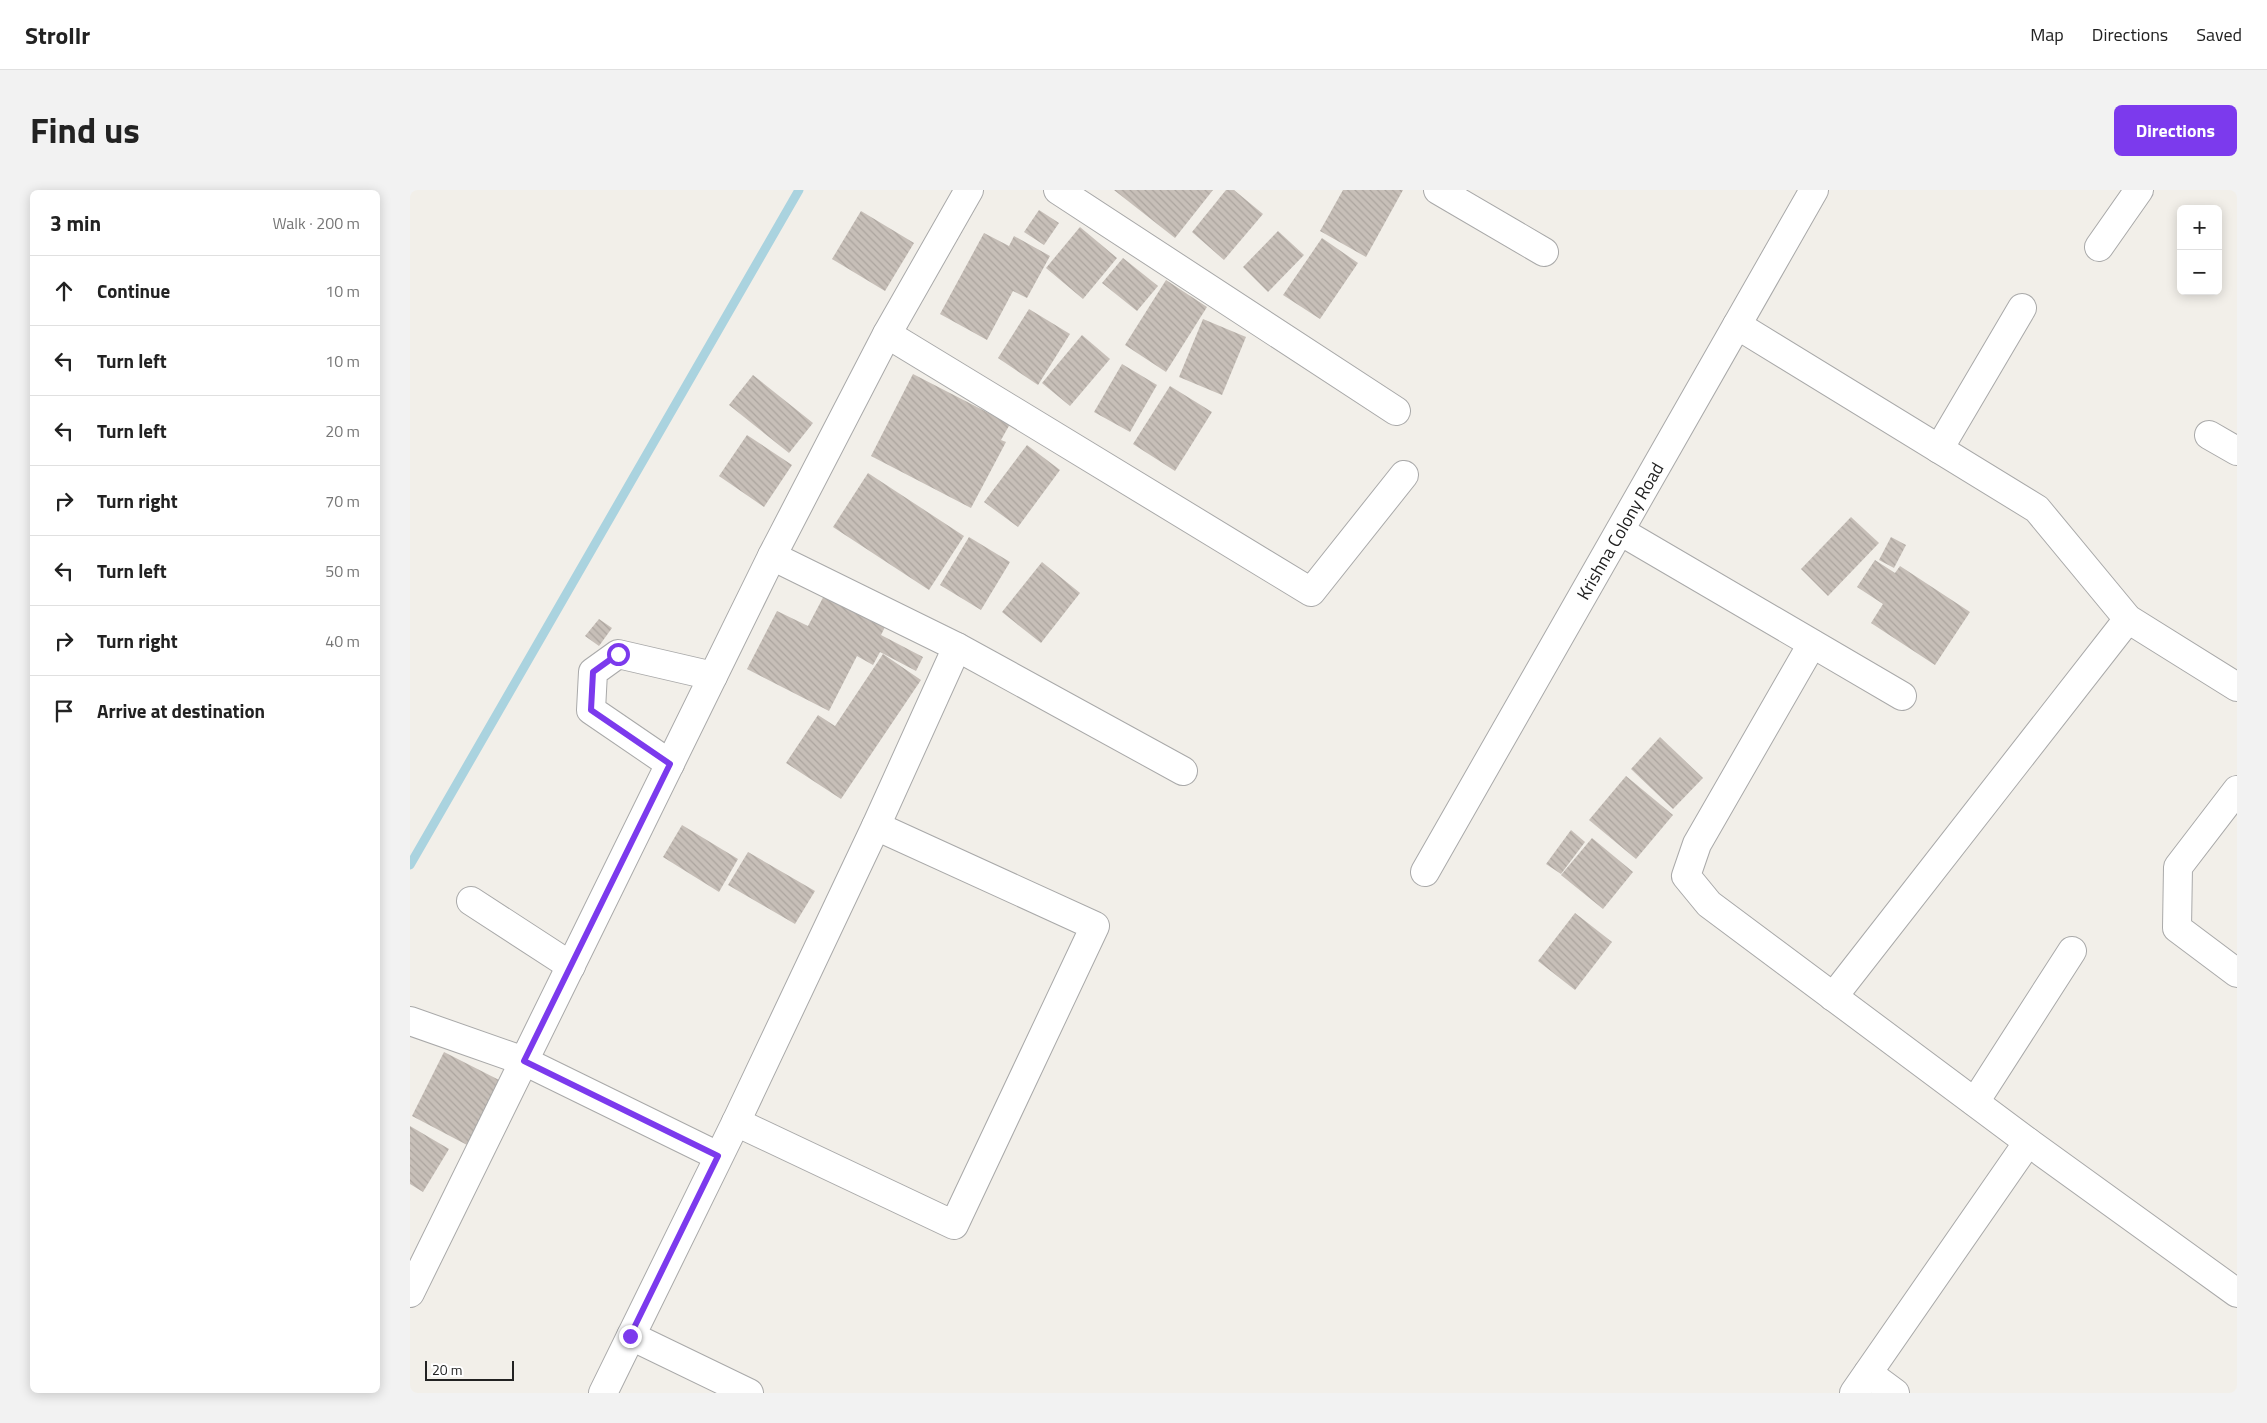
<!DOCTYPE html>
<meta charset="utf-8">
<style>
body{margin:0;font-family:"Titillium Web",sans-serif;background:#f2f2f2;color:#222}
.controls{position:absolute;right:15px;top:15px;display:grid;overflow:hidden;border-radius:8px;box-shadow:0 2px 12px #0003}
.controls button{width:45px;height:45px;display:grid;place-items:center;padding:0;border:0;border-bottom:1px solid #e0e0e0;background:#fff;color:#222;font:25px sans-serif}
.scale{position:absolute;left:15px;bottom:12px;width:89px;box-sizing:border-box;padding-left:5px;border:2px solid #222;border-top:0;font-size:14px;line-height:18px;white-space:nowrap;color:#222;-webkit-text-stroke:4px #fff;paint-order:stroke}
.stop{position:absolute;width:15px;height:15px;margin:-11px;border:4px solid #7c3aed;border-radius:50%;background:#fff}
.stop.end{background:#7c3aed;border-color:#fff;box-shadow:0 1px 5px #0008}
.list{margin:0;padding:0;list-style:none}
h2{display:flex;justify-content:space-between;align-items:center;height:65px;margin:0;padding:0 20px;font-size:21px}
h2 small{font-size:16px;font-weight:400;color:#767676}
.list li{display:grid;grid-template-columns:32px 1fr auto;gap:15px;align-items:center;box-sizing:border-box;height:70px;padding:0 20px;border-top:1px solid #e0e0e0}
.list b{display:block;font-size:19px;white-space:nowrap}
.list em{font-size:16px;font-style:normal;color:#767676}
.icon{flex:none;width:28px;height:28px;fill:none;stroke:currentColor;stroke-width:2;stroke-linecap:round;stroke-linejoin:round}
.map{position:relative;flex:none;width:1827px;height:1203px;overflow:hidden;border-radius:8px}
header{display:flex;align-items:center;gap:30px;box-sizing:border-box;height:70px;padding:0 25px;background:#fff;border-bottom:1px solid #e0e0e0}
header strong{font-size:24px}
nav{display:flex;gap:28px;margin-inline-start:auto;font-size:18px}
.intro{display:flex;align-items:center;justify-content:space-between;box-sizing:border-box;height:120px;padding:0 30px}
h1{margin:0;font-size:35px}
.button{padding:12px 22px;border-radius:8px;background:#7c3aed;color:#fff;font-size:18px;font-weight:700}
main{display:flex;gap:30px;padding:0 30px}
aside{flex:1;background:#fff;border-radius:8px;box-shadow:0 2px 12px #0003}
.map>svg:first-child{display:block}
</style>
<header>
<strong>Strollr</strong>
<nav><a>Map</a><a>Directions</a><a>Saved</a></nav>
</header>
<div class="intro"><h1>Find us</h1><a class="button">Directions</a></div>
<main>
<aside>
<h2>3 min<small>Walk · 200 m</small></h2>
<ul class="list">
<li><svg class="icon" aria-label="ahead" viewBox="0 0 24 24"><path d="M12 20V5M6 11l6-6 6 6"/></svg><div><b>Continue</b></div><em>10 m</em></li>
<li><svg class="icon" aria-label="left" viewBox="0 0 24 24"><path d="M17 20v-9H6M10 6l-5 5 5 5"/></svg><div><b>Turn left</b></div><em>10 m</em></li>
<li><svg class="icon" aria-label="left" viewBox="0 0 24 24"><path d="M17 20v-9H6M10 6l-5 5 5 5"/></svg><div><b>Turn left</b></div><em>20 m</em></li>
<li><svg class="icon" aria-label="right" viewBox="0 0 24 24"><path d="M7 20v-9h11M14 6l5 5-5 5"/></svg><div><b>Turn right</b></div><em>70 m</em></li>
<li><svg class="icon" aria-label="left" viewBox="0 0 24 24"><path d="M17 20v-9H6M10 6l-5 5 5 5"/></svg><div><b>Turn left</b></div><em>50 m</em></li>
<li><svg class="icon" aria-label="right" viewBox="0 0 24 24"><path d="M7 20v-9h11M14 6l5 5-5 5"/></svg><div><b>Turn right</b></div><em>40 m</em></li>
<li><svg class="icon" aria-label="arrive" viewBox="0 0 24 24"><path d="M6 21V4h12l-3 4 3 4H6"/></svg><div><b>Arrive at destination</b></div></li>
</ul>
</aside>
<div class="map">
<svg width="1827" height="1203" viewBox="0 0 1827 1203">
<defs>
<pattern id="building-back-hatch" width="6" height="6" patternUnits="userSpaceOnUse" patternTransform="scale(1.25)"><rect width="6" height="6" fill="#c7bfb8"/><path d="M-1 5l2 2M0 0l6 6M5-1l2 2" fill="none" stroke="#aba49e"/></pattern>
</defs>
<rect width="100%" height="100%" fill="#f2efe9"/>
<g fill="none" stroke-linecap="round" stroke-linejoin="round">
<path stroke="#aad3df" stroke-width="9" d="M 0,675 L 389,0"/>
</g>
<g fill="url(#building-back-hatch)">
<path d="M 704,0 L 803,0 L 765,48 Z"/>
<path d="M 816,0 L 824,0 L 853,24 L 814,70 L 782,42 Z"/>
<path d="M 933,0 L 993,0 L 956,67 L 910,41 Z"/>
<path d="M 629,20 L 649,33 L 634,55 L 614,42 Z"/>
<path d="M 451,21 L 504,53 L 475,101 L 422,69 Z"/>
<path d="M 670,37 L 707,68 L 673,109 L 636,78 Z"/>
<path d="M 868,41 L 894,65 L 858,102 L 833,77 Z"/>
<path d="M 574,43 L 599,56 L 604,46 L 640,66 L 617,108 L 603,101 L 577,150 L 530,124 Z"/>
<path d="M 912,48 L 948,73 L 910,129 L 873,105 Z"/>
<path d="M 713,68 L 748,96 L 727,121 L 692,93 Z"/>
<path d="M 756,90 L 797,117 L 756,182 L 715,155 Z"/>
<path d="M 619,119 L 660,144 L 628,195 L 588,168 Z"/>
<path d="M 793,129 L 836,147 L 812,205 L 769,187 Z"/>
<path d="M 672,145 L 700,169 L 660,216 L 632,193 Z"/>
<path d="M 712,174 L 747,195 L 720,242 L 684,222 Z"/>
<path d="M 503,184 L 600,234 L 591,250 L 596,252 L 561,318 L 461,266 Z"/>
<path d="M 343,185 L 403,233 L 379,263 L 319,215 Z"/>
<path d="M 760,196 L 802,222 L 765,281 L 723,254 Z"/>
<path d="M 337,245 L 382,275 L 354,317 L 309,286 Z"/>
<path d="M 617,255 L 650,280 L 608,337 L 574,312 Z"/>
<path d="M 458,283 L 554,346 L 519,400 L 423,337 Z"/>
<path d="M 1441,327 L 1469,353 L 1418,406 L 1391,379 Z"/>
<path d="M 559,347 L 600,372 L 571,420 L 530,395 Z"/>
<path d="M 1481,347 L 1496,355 L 1484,378 L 1469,370 Z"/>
<path d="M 1465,370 L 1485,383 L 1490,376 L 1560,422 L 1525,475 L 1461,433 L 1473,414 L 1447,397 Z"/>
<path d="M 632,372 L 670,403 L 631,453 L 592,422 Z"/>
<path d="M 417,400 L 478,431 L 471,445 L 513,467 L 506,481 L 470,462 L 463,475 L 447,466 L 419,521 L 337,479 L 367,421 L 398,436 Z"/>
<path d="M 189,429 L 202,438 L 189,456 L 175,446 Z"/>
<path d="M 473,464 L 511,490 L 431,609 L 376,573 L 408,525 L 425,536 Z"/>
<path d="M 1250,547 L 1293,588 L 1263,619 L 1221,579 Z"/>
<path d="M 1216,586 L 1263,625 L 1226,669 L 1179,630 Z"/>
<path d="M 272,635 L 328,669 L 309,702 L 253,667 Z"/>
<path d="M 1161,640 L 1175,652 L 1151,684 L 1136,674 Z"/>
<path d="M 1182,648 L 1223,682 L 1193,719 L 1151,685 Z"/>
<path d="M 338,662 L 405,701 L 385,734 L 318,695 Z"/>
<path d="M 1165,723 L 1202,752 L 1165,800 L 1128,771 Z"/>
<path d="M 34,862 L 91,891 L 59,956 L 2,926 Z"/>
<path d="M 0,936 L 39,959 L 13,1002 L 0,994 Z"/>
</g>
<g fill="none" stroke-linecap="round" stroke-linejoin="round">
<g stroke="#a9a9a9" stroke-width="30">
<g id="minor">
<path d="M 648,0 L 986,221"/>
<path d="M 1028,0 L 1134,62"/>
<path d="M 1689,57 L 1729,0"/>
<path d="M 1327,135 L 1627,319 L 1718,429 L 1827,497"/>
<path d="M 477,144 L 901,402 L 994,285"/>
<path d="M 1799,245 L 1827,261"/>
<path d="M 1529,259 L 1612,118"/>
<path d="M 1210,341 L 1492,506"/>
<path d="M 1402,454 L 1287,654 L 1276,686 L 1299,714 L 1618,952 L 1827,1103"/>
<path d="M 547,457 L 773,581"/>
<path d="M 260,574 L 181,520 L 183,482 L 208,464 L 303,486"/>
<path d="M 1827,600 L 1768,677 L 1767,738 L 1827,783"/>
<path d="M 1015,682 L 1404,0"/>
<path d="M 61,711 L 161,776"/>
<path d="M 1423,807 L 1718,429"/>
<path d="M 0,831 L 114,871 L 308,966"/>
<path d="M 1565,912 L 1662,761"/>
<path d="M 326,932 L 544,1035 L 685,736 L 466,636"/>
<path d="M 0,1103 L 362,366"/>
<path d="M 221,1146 L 339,1203"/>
<path d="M 1458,1183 L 1485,1203"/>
<path d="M 193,1203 L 326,932 L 466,636 L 547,457 L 362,366 L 477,144 L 559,0"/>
<path d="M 1444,1203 L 1618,952"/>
</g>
</g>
<use href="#minor" stroke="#fff" stroke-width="28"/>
</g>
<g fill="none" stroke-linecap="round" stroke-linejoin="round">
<path stroke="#7c3aed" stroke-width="6" d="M 208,464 L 183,482 L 181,520 L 260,574 L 114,871 L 308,966 L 220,1146"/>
</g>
<g text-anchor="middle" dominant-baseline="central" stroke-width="4" stroke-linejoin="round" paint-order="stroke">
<g font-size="18" fill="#222" stroke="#fff">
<text transform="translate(1210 341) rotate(-60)">Krishna Colony Road</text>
</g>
</g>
</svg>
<div class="controls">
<button>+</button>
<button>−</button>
</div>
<div class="scale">20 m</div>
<div class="stop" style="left:208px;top:464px"></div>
<div class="stop end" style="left:220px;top:1146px"></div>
</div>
</main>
